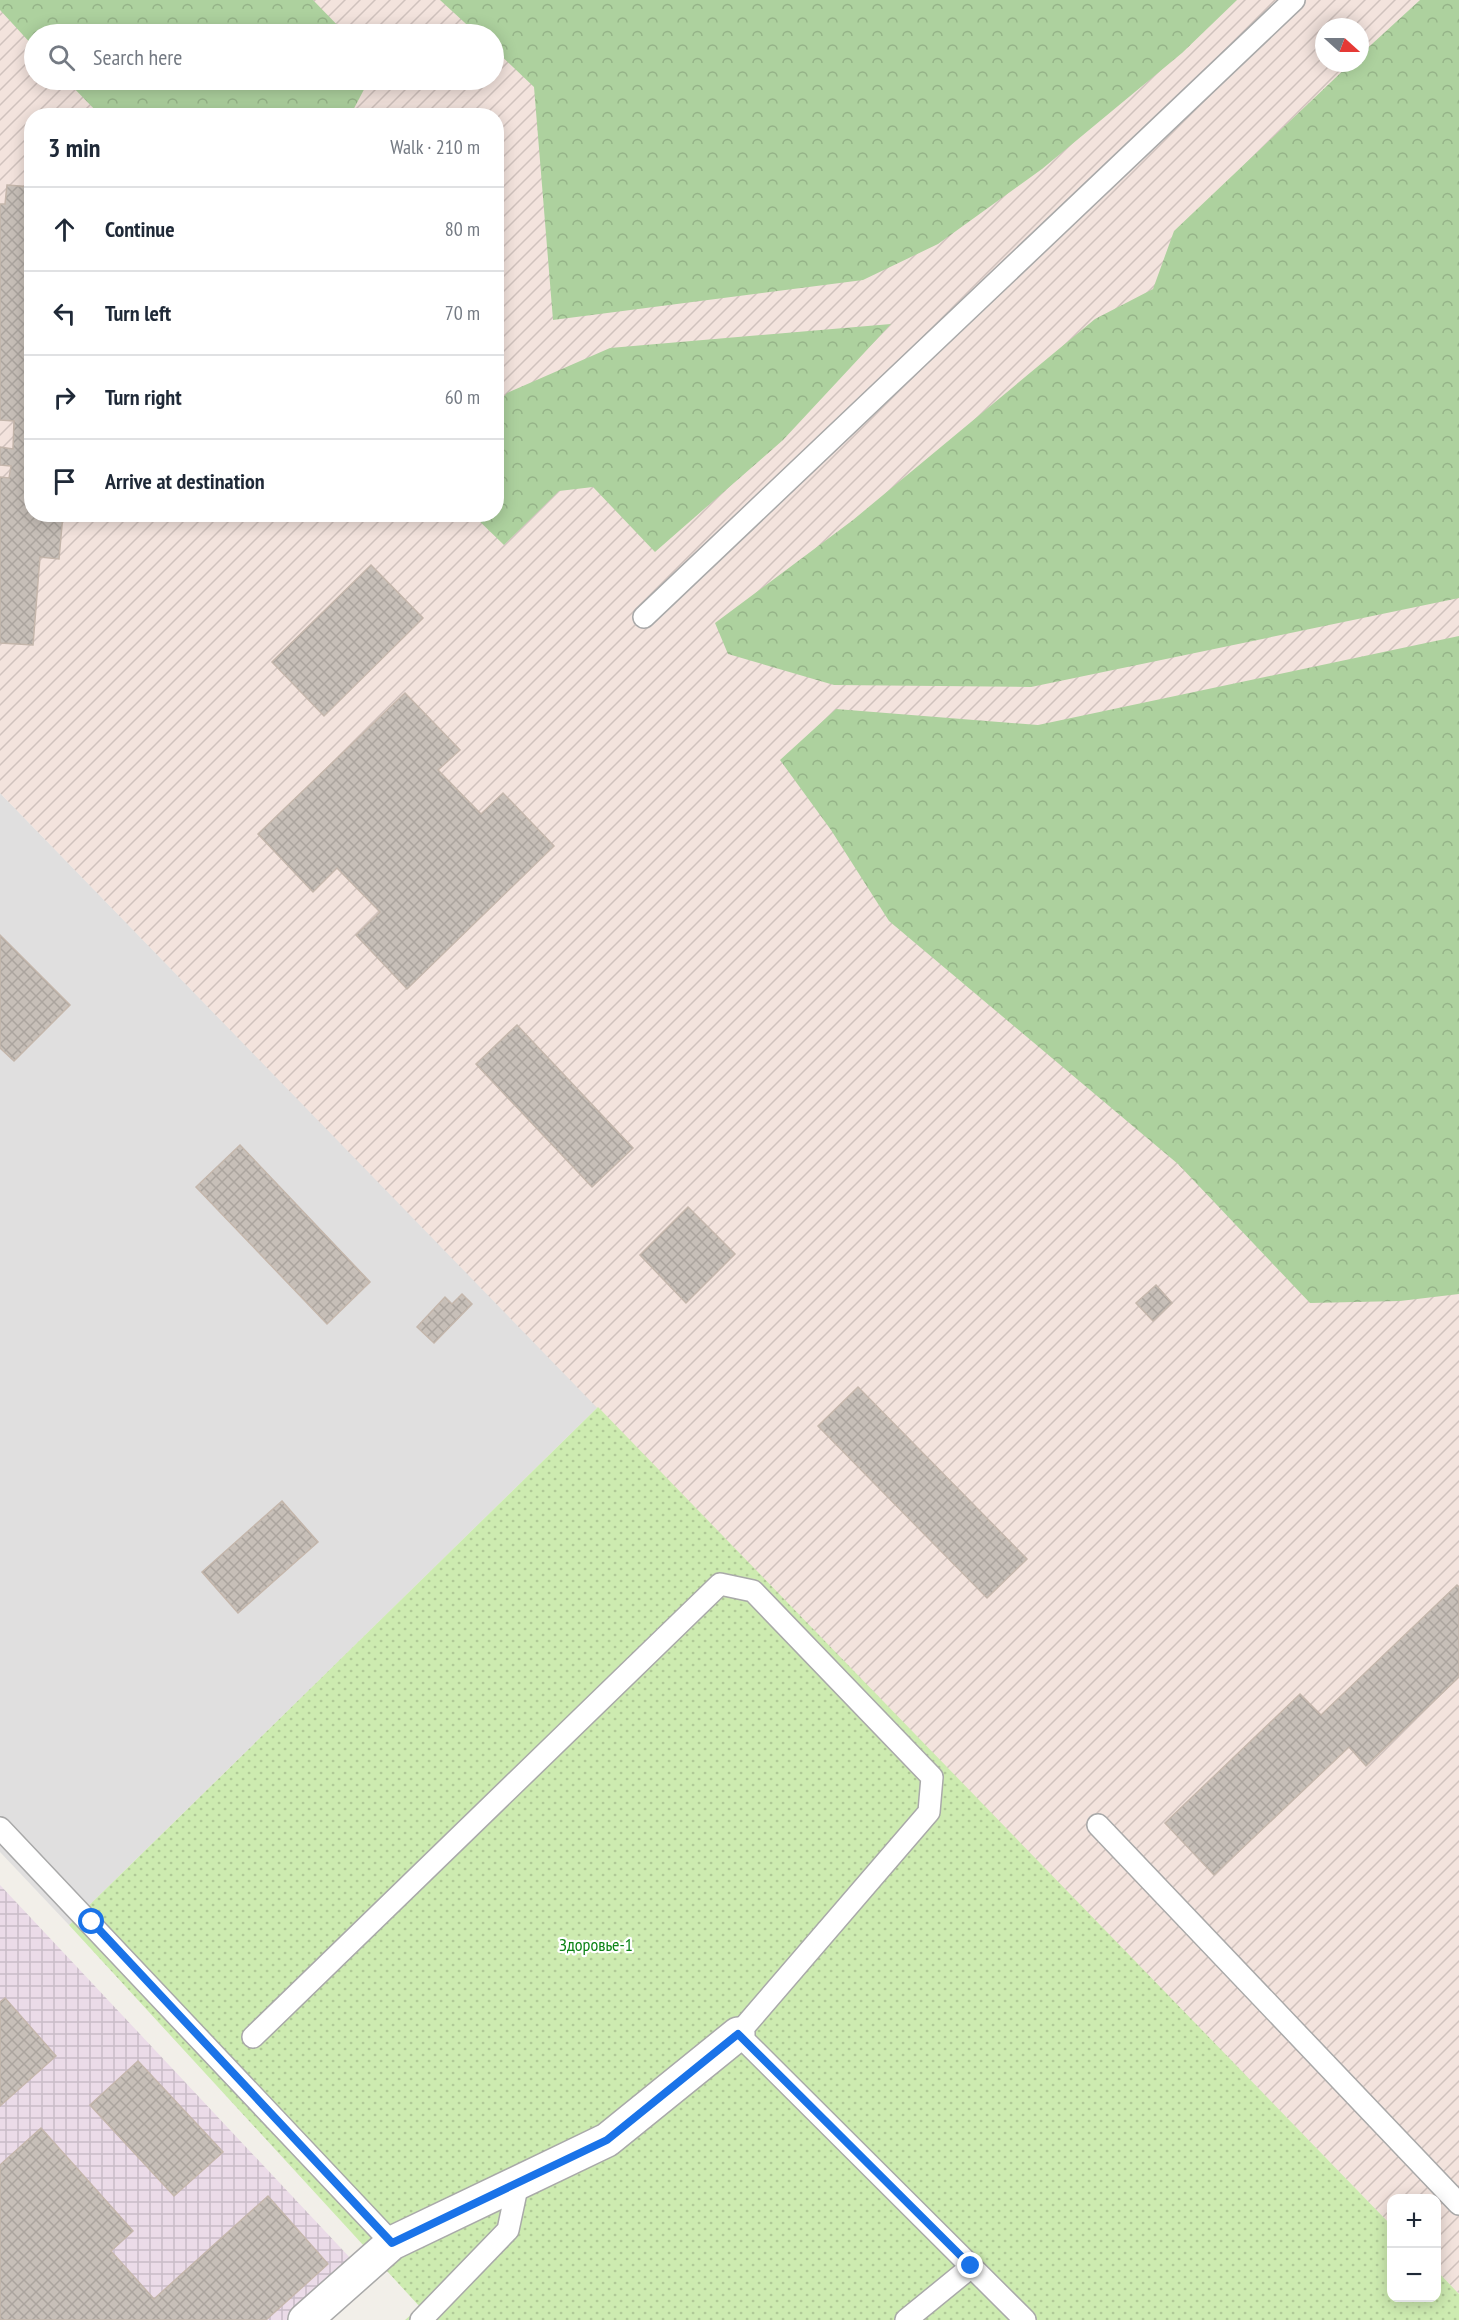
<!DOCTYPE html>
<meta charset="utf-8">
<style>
body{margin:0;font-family:"PT Sans Narrow",sans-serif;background:#f2f2f3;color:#1f2937}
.controls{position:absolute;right:18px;bottom:18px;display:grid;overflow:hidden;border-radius:12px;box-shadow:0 3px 15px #0003}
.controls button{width:54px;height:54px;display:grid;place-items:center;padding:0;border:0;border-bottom:2px solid #e0e1e3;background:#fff;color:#1f2937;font:30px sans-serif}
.compass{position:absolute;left:1315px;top:18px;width:54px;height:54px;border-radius:50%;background:#fff;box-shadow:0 3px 15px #0003;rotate:111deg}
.stop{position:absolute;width:18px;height:18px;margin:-14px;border:4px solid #1a73e8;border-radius:50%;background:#fff}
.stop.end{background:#1a73e8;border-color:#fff;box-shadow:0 2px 6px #0008}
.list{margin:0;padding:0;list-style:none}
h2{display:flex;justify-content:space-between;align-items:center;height:78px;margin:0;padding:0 24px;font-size:26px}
h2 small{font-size:20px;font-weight:400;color:#747a83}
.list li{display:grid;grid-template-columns:39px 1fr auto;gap:18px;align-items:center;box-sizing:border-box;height:84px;padding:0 24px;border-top:2px solid #e0e1e3}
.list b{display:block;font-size:22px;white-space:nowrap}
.list em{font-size:20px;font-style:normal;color:#747a83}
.icon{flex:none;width:33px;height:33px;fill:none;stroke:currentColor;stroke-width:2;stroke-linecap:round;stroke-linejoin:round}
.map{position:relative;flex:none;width:1459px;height:2320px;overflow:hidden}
.search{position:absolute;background:#fff;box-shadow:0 3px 15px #0003;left:24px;top:24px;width:480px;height:66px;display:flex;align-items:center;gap:15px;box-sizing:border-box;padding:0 21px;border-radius:33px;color:#747a83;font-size:22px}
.panel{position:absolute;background:#fff;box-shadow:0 3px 15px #0003;left:24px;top:108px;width:480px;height:414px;border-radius:24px}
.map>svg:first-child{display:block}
</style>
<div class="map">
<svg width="1459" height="2320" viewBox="0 0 1459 2320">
<defs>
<pattern id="industrial-grid" width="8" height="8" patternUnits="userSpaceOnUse" patternTransform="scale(1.5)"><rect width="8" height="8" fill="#ebdbe8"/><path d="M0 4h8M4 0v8" fill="none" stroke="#c9bcc7"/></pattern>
<pattern id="military-furrows" width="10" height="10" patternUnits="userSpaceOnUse" patternTransform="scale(1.5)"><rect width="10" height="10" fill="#f3e3dd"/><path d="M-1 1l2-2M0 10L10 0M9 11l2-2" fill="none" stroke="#d0c2bd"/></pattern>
<pattern id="forest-crowns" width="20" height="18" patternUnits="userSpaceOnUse" patternTransform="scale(1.5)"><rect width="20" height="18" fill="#add19e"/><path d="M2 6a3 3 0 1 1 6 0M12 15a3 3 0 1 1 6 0" fill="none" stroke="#95b388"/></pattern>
<pattern id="garden-dots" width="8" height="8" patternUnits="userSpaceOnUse" patternTransform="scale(1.5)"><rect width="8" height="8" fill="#cdebb0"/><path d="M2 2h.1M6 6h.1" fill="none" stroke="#b0c997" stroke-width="1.8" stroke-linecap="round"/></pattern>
<pattern id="building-cross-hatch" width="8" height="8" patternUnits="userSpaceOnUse" patternTransform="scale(1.5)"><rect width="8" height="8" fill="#c7bfb8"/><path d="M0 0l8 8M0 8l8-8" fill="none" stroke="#aba49e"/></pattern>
</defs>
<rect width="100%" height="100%" fill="#f2efe9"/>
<path fill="#e0dfdf" d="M 0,793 L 598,1407 L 69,1925 L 0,1852 Z"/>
<path fill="url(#industrial-grid)" d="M 0,1885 L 353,2261 L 287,2320 L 0,2320 Z"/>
<path fill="url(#military-furrows)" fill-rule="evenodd" d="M 0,0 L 1459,0 L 1459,2294 L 1437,2271 L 1436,2198 L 1392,2198 L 1391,2225 L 0,793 ZM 1324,27 L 1360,27 L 1360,63 L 1324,63 ZM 34,34 L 494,34 L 494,80 L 34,80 ZM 32,116 L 496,116 L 496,514 L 32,514 Z"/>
<g fill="url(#forest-crowns)">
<path d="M 0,0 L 313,0 L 346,34 L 34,34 L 34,47 L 0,10 Z"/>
<path d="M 440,0 L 1237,0 L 1182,53 L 1042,169 L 938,244 L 863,280 L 553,320 L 534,87 L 494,49 L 494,34 L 477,34 Z"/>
<path d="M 1420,0 L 1459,0 L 1459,598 L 1031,687 L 834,685 L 728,654 L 715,623 L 853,520 L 1095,319 L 1153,289 L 1174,231 L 1351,63 L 1360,63 L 1360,55 Z"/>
<path d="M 66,80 L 369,80 L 350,116 L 100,115 Z"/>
<path d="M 891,324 L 783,440 L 655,552 L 593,487 L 559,491 L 504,545 L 473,515 L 496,514 L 497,405 L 507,393 L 610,348 Z"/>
<path d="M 1459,636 L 1459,1294 L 1400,1301 L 1310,1303 L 1178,1164 L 889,921 L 831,830 L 780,760 L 836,709 L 1038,725 Z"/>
</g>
<path fill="url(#garden-dots)" d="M 598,1407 L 1391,2225 L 1392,2298 L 1436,2298 L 1437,2271 L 1459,2294 L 1459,2320 L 405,2320 L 420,2307 L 69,1925 Z"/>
<g fill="url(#building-cross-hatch)" stroke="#c4b6ab" stroke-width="1.5">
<path d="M 7,185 L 32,187 L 32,514 L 63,514 L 59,559 L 40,557 L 33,645 L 0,643 L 0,477 L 9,478 L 11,466 L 0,465 L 0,447 L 13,449 L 14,421 L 0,420 L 0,204 L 5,204 Z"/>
<path d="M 371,565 L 423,618 L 324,716 L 272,662 Z"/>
<path d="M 405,693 L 460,750 L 438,770 L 481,814 L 503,793 L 554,846 L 407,989 L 356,935 L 380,912 L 337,868 L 313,892 L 258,834 Z"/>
<path d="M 0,935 L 70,1005 L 14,1061 L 0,1048 Z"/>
<path d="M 517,1025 L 633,1148 L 592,1187 L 476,1064 Z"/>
<path d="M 240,1145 L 370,1282 L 327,1324 L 196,1187 Z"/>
<path d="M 688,1207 L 735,1254 L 686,1303 L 640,1255 Z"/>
<path d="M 1156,1285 L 1172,1303 L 1153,1321 L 1136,1303 Z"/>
<path d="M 462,1294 L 472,1304 L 434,1343 L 417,1327 L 445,1297 L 452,1304 Z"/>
<path d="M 858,1387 L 1027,1559 L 987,1598 L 818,1426 Z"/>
<path d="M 282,1501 L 318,1542 L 238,1613 L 202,1572 Z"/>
<path d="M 1457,1585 L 1459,1587 L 1459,1677 L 1366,1766 L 1349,1747 L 1214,1875 L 1165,1823 L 1300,1694 L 1321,1715 Z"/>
<path d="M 5,1998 L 56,2056 L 0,2106 L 0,2002 Z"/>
<path d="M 138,2061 L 223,2152 L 174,2196 L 90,2105 Z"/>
<path d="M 41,2128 L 133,2231 L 111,2251 L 154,2299 L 268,2196 L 328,2264 L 266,2320 L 0,2320 L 0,2165 Z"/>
</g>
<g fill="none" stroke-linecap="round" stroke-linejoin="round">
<g stroke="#a9a9a9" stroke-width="24">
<g id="service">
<path d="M 644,617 L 1294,0"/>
<path d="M 1098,1825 L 1459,2204"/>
<path d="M 0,1828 L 392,2243"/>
<path d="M 253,2037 L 720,1584 L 753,1591 L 932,1777 L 929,1812 L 738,2034 L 1025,2320"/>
<path d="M 421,2320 L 508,2230 L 518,2183"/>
<path d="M 906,2320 L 971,2267"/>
</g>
</g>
<g stroke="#a9a9a9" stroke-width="36">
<path id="minor" d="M 305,2320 L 392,2243 L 607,2140 L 738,2034"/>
</g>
<use href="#service" stroke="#fff" stroke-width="21"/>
<use href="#minor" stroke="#fff" stroke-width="33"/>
</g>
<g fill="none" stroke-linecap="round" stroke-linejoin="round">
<path stroke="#1a73e8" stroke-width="8" d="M 92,1922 L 392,2243 L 607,2140 L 738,2034 L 971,2266"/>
</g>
<g text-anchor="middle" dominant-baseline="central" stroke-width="4.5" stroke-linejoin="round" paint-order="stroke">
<g font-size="18" fill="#0c8416" stroke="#fff">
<text x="596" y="1944">Здоровье-1</text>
</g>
</g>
</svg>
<div class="controls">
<button>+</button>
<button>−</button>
</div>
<svg class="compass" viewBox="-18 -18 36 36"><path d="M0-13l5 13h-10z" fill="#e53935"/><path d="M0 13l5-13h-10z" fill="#747a83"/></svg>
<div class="stop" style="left:92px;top:1922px"></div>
<div class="stop end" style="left:971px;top:2266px"></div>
<div class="search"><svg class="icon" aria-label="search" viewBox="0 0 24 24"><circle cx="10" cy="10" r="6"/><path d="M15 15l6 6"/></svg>Search here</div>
<section class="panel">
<h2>3 min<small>Walk · 210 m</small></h2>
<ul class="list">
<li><svg class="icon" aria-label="ahead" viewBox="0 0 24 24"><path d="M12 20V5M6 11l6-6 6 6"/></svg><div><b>Continue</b></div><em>80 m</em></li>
<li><svg class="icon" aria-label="left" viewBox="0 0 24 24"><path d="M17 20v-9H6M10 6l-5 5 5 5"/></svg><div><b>Turn left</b></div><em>70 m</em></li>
<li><svg class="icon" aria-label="right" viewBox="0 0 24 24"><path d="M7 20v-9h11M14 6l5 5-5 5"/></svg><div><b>Turn right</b></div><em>60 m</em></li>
<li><svg class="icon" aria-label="arrive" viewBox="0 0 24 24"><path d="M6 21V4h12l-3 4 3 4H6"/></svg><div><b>Arrive at destination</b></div></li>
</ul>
</section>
</div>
